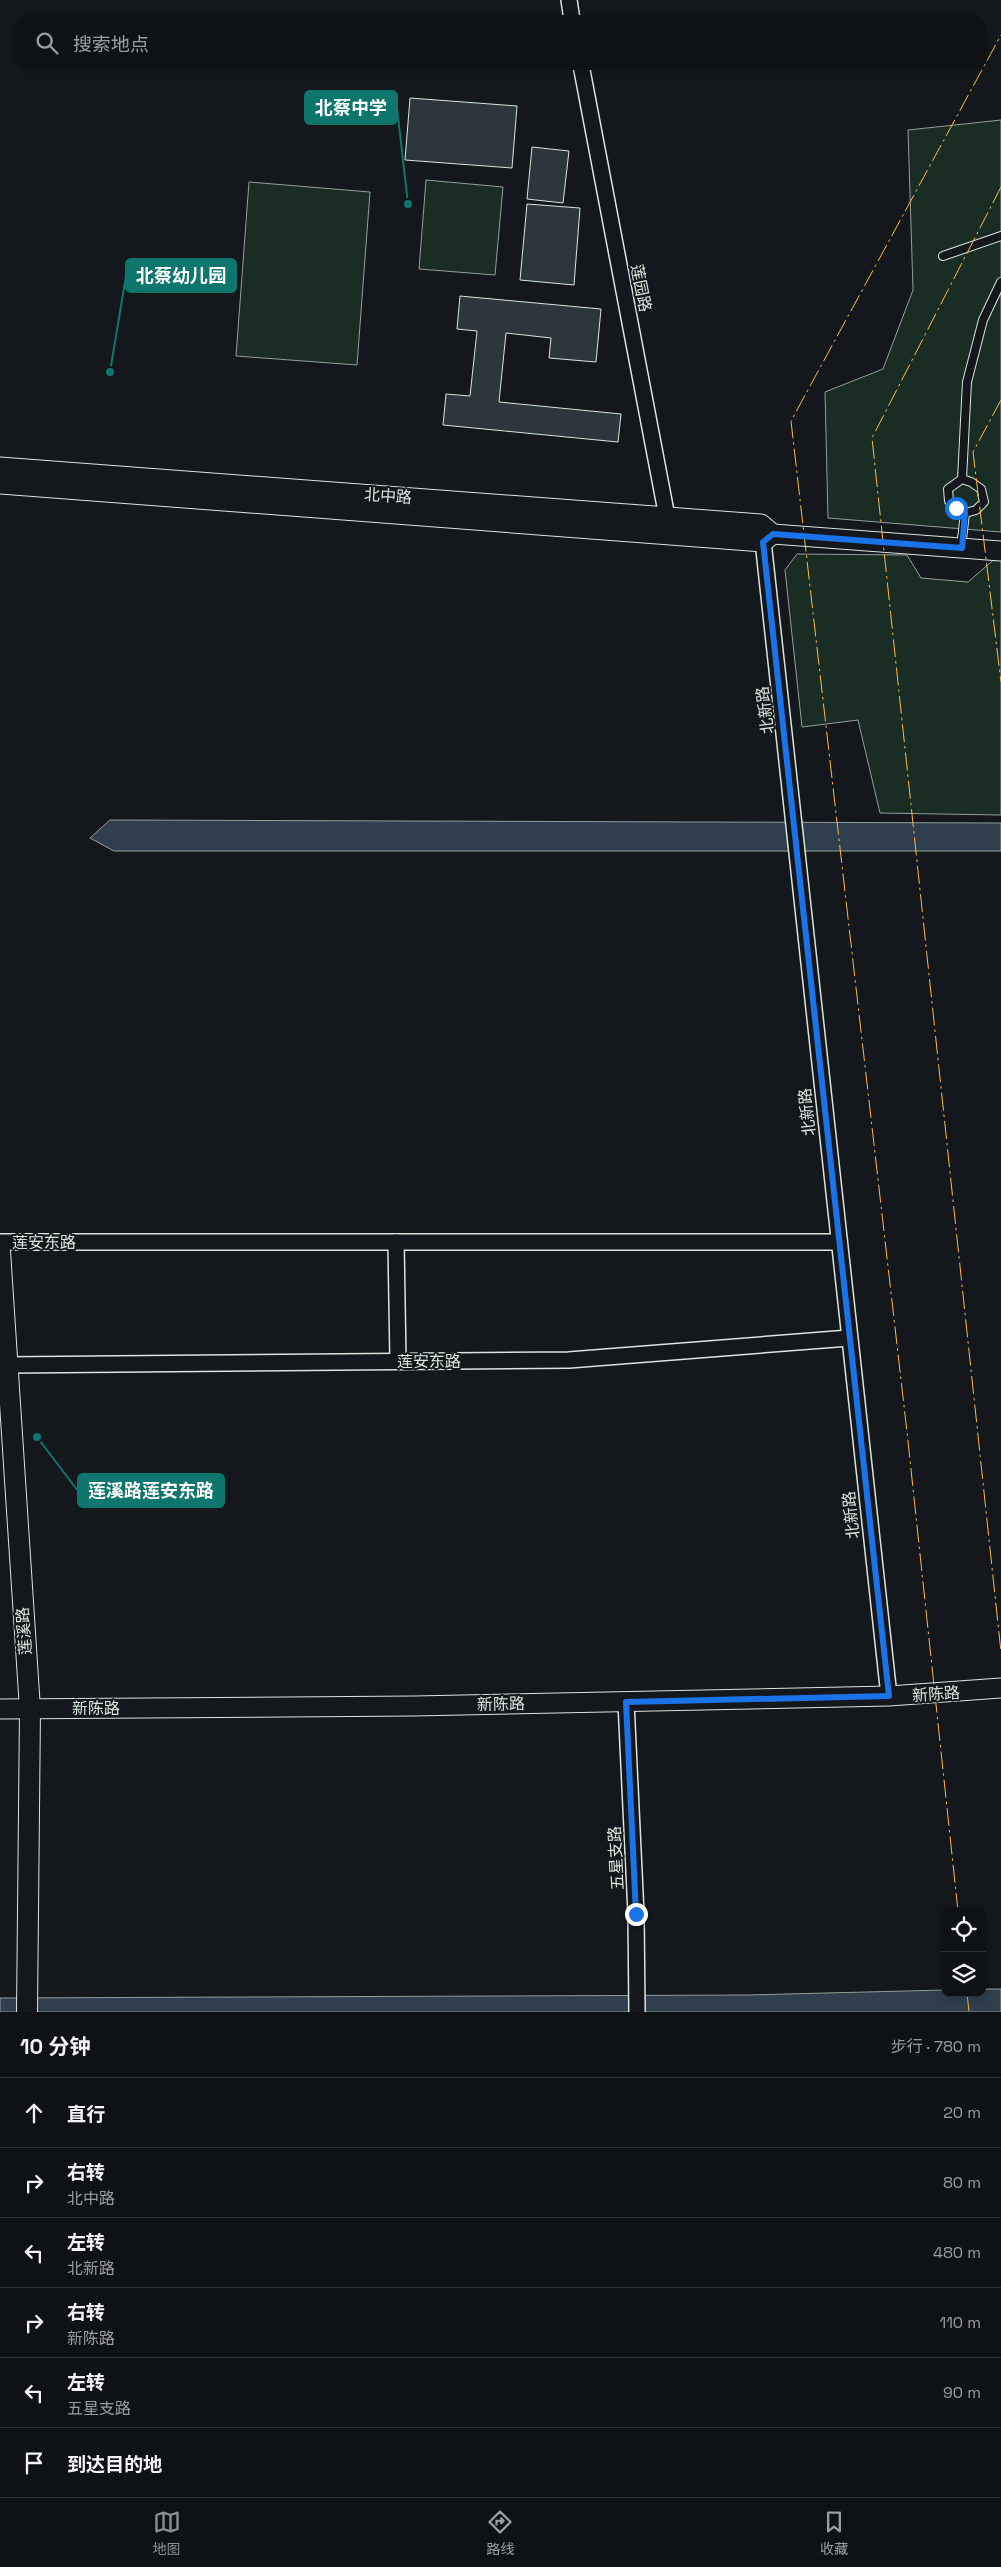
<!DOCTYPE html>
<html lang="zh">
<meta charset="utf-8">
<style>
body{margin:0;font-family:"Space Grotesk","Noto Sans SC",sans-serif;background:#181b1e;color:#f1f3f6}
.controls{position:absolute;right:15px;bottom:15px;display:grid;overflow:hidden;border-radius:10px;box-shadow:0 2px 12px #0003}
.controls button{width:45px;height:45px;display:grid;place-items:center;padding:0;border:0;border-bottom:1px solid #2f3234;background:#0f1215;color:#f1f3f6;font:25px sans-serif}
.stop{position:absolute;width:15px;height:15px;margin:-11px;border:4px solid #1a73e8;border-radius:50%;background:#fff}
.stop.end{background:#1a73e8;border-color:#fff;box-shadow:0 1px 5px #0008}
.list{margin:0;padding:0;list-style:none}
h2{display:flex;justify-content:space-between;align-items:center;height:65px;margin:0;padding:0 20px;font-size:21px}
h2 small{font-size:16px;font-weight:400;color:#9b9ea0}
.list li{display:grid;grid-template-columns:32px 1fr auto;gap:15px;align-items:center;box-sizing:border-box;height:70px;padding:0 20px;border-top:1px solid #2f3234}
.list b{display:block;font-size:19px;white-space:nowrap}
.list p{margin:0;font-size:16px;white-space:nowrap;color:#9b9ea0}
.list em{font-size:16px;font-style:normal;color:#9b9ea0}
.icon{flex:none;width:28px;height:28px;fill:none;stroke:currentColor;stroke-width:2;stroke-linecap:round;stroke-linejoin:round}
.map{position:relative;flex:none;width:1001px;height:2012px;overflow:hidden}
.search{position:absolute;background:#0f1215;box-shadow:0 2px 12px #0003;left:15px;right:15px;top:15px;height:55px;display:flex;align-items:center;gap:12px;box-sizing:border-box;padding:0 18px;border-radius:15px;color:#9b9ea0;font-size:19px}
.sheet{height:485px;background:#0f1215}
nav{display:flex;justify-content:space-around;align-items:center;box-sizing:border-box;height:70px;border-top:1px solid #2f3234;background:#0f1215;font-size:14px;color:#9b9ea0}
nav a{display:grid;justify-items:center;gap:2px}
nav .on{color:#8c9099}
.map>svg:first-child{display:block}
</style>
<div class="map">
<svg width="1001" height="2012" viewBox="0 0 1001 2012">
<rect width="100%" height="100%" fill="#14181c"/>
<g fill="#1a2d24" stroke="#939e99">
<path d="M 1001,120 L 1001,532 L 828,518 L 825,392 L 883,369 L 913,290 L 908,130 Z"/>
<path d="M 426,180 L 503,187 L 495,275 L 419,269 Z"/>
<path d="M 249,182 L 370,192 L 357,365 L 236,356 Z"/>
<path d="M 797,554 L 907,555 L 921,578 L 968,582 L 997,557 L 1001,558 L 1001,815 L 880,813 L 858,720 L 802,727 L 785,570 Z"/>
</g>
<g fill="#2f3f4d" stroke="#939e99">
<path d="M 110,820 L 1001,823 L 1001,851 L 114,851 L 90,838 Z"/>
<path d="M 982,1989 L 1001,1989 L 1001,2012 L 0,2012 L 0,1998 L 747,1995 L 945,1990 L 945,1993 L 982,1993 Z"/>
</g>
<g fill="#2c363c" stroke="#d8e6dc">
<path d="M 410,98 L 517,106 L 512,168 L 405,160 Z"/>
<path d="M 532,147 L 569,151 L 563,203 L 527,199 Z"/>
<path d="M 527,204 L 580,208 L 574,285 L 520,280 Z"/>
<path d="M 460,296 L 601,309 L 596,362 L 549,358 L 551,338 L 506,333 L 499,402 L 621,414 L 618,442 L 443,425 L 446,394 L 470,396 L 477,331 L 457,329 Z"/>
</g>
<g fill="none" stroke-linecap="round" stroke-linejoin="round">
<g stroke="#d8e6dc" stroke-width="10">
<g id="service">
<path d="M 943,256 L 1001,236"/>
<path d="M 962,479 L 967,382 L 983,320 L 1001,282"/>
<path d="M 962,479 L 971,482 L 981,489 L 984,502 L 976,510 L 965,513 L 949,501 L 948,489 Z"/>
<path d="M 961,548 L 965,513"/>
</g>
</g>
<g stroke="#d8e6dc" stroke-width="18">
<g id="minor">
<path d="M 569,0 L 572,20"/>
<path d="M 581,65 L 667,517"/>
<path d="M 762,532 L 889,1696"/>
<path d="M 0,1242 L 839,1242"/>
<path d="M 396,1242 L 398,1361"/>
<path d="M 7,1365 L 569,1360 L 849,1338"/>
<path d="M 626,1702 L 636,1914 L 637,2012"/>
</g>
</g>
<g stroke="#d8e6dc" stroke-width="21">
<g id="tertiary">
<path d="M 0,467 L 761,524 L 773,534 L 1001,551"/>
<path d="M 0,484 L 763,542 L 773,534"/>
<path d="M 0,1709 L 414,1706 L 889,1696 L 1001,1688"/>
</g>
</g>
<g stroke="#d8e6dc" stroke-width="22">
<path id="secondary" d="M 0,1251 L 30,1709 L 27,2012"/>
</g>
<use href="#service" stroke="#14181c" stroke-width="8"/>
<use href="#minor" stroke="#14181c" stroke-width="15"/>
<use href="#tertiary" stroke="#14181c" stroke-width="19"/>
<use href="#secondary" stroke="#14181c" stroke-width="20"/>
<g stroke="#ffb74d" stroke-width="1" stroke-dasharray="18 4 2.5 4" stroke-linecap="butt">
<path d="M 1001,187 L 872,438 L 1001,1652"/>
<path d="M 1001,400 L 973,452 L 1001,682"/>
<path d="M 958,1911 L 907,1432 L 791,421 L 1001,35"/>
<path d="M 967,1993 L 969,2012"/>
</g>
</g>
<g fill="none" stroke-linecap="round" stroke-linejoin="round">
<path stroke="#1a73e8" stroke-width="6" d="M 636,1914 L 626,1702 L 889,1696 L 763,542 L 773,534 L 962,548 L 965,513 L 956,508"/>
</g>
<g text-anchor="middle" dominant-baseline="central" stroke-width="4" stroke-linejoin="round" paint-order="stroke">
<g font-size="16" fill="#d8e6dc" stroke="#14181c">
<text transform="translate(641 288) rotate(79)">莲园路</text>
<text transform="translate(388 496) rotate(4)">北中路</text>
<text transform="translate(765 710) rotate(-97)">北新路</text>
<text transform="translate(807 1112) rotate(-96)">北新路</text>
<text x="44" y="1242">莲安东路</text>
<text x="429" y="1361">莲安东路</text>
<text transform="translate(851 1515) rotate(-96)">北新路</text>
<text transform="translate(24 1631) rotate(-94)">莲溪路</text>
<text transform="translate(936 1694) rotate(-4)">新陈路</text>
<text transform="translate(501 1704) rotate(-1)">新陈路</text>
<text x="96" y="1708">新陈路</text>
<text transform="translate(616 1858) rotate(-93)">五星支路</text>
</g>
</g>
<path fill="none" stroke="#0f766e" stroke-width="2" d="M408 204L397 108M110 372L126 276M37 1437L78 1491"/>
<g fill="#0f766e" stroke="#14181c" stroke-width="2">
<circle cx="408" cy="204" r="5"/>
<circle cx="110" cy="372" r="5"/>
<circle cx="37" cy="1437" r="5"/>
</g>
<g fill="#0f766e" stroke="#0f766e" stroke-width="2">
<rect x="305" y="91" width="92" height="33" rx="5"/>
<rect x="126" y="259" width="110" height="33" rx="5"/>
<rect x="78" y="1474" width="146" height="33" rx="5"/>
</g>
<g font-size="18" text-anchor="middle" font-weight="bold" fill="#fff">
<text x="351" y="114">北蔡中学</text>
<text x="181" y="282">北蔡幼儿园</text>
<text x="151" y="1497">莲溪路莲安东路</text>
</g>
</svg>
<div class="controls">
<button><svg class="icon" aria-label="locate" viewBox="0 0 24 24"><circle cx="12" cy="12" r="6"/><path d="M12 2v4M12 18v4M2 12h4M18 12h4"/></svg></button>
<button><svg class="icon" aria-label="layers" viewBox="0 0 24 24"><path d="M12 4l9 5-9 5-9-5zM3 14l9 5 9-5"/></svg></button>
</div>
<div class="stop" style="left:956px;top:508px"></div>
<div class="stop end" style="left:636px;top:1914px"></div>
<div class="search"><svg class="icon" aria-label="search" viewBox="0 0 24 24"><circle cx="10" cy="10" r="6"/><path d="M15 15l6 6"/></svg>搜索地点</div>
</div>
<section class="sheet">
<h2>10 分钟<small>步行 · 780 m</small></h2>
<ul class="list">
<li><svg class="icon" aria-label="ahead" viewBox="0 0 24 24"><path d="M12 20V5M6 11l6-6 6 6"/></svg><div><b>直行</b></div><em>20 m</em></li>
<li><svg class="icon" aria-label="right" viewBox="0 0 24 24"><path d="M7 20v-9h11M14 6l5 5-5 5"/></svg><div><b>右转</b><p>北中路</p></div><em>80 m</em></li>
<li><svg class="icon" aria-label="left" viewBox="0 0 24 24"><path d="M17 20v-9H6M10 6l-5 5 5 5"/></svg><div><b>左转</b><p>北新路</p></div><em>480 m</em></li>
<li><svg class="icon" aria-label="right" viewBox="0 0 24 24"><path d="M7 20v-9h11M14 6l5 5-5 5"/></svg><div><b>右转</b><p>新陈路</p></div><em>110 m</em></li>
<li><svg class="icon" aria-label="left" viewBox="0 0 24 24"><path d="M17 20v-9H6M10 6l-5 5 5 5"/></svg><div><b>左转</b><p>五星支路</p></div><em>90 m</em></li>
<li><svg class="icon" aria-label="arrive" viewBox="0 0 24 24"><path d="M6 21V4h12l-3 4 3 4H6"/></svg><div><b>到达目的地</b></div></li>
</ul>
</section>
<nav>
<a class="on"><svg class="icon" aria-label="map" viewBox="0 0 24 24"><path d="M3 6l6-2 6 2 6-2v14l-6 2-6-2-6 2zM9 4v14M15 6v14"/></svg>地图</a>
<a><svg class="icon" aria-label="directions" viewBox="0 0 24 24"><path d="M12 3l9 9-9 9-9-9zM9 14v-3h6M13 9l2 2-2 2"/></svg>路线</a>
<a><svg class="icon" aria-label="saved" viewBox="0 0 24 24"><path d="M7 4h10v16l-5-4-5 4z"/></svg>收藏</a>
</nav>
